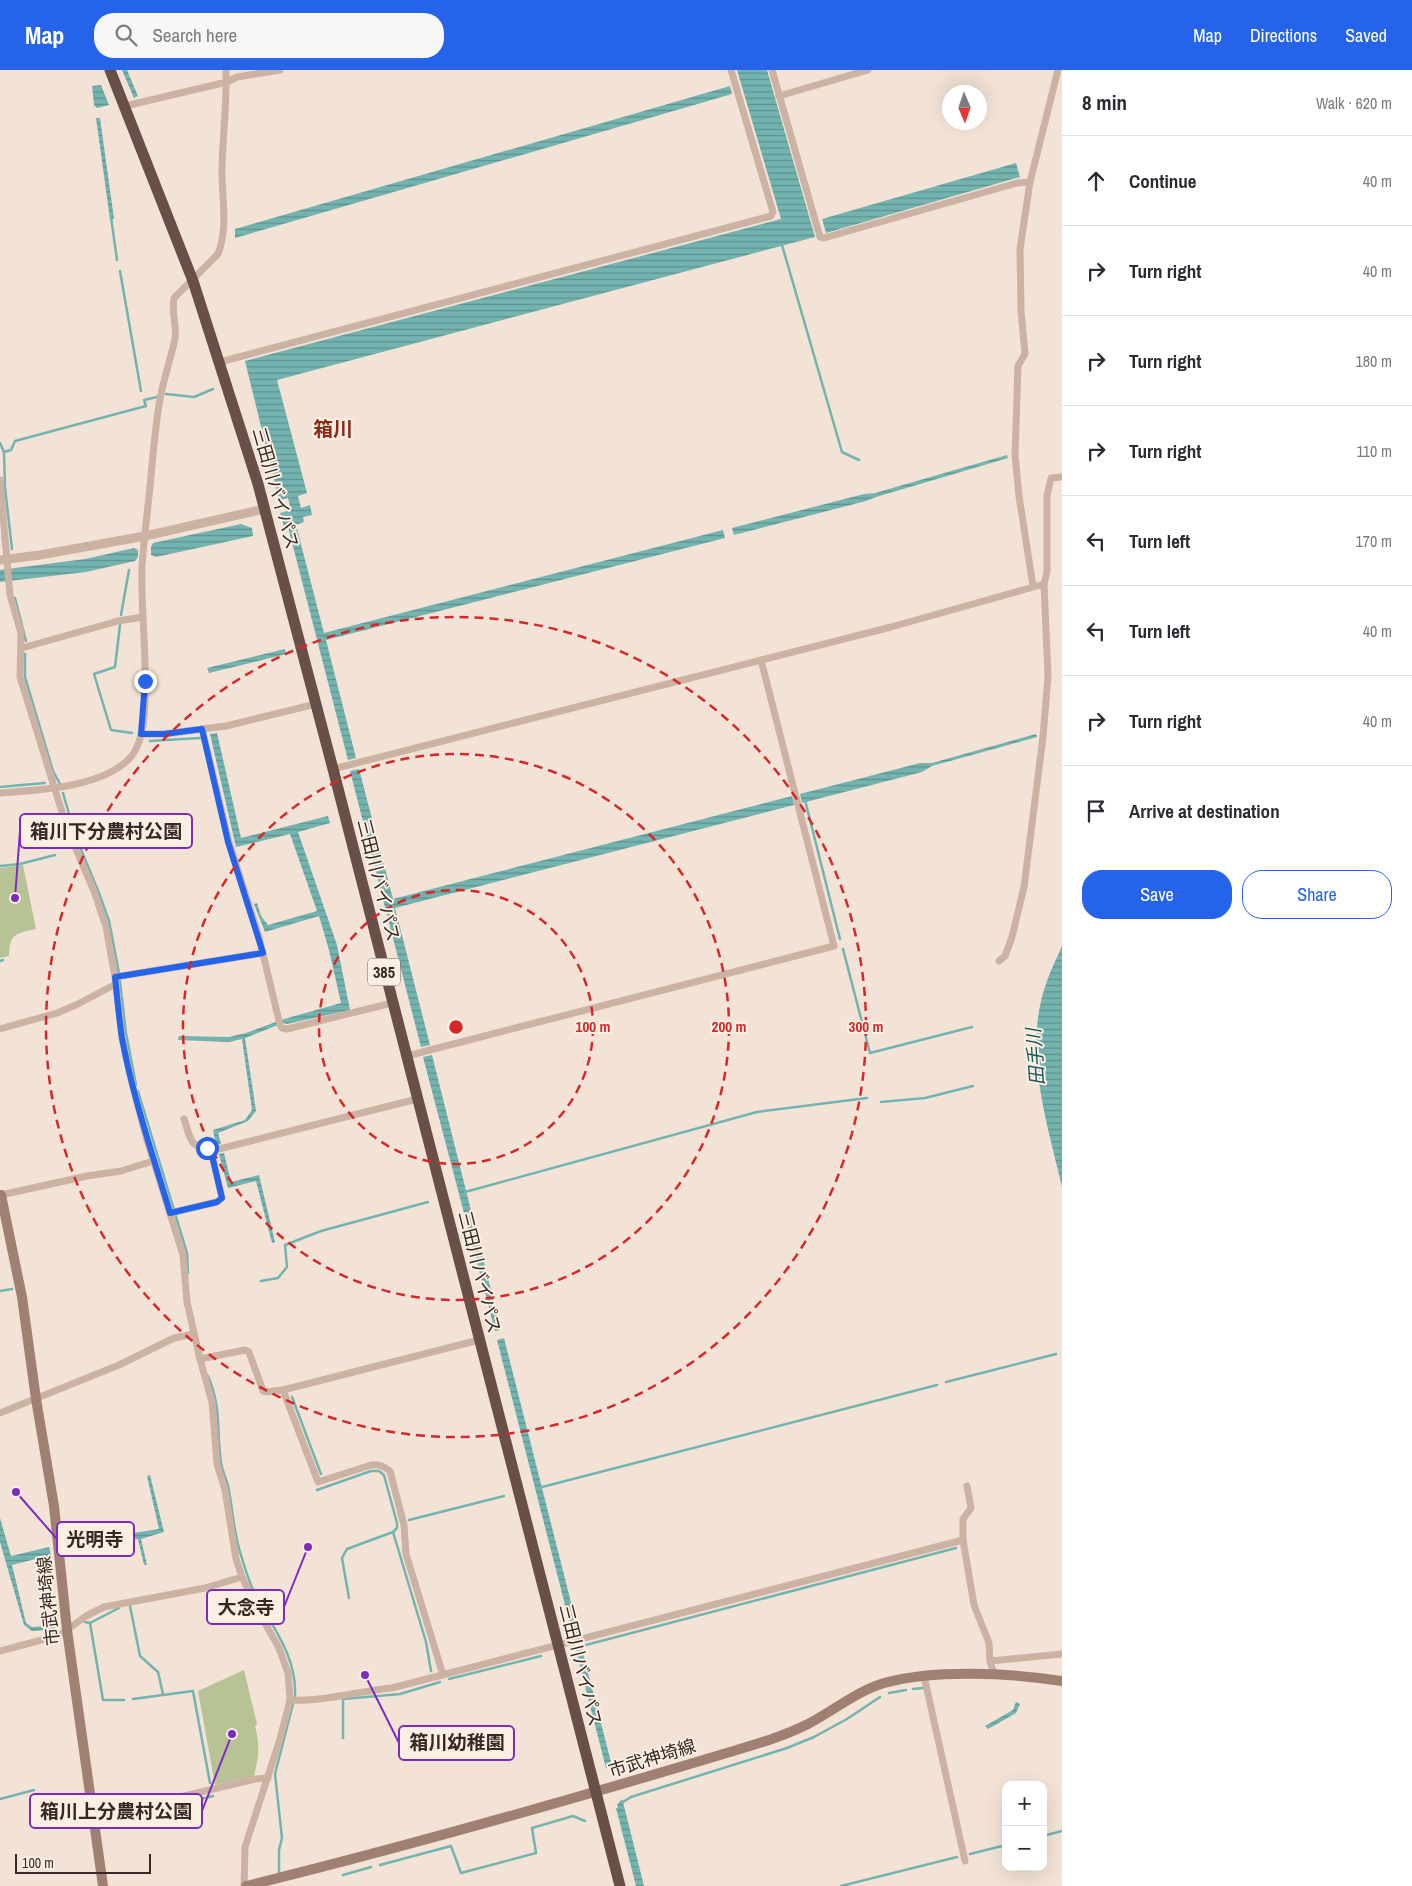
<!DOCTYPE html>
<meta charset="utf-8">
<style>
body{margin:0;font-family:"Archivo Narrow","Noto Sans JP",sans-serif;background:#f7f7f7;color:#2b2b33}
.controls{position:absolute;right:15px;bottom:15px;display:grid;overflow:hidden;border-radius:10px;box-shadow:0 5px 20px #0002}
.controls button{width:45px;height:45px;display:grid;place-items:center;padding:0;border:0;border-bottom:1px solid #e1e1e2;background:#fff;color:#2b2b33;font:25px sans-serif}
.compass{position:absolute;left:942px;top:15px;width:45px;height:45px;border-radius:50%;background:#fff;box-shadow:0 5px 20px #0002;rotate:178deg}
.scale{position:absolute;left:15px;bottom:12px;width:136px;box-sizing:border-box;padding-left:5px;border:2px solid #362925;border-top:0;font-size:14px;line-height:18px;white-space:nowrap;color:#362925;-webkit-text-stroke:4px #fbeee3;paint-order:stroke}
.stop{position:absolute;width:15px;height:15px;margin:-11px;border:4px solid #2563eb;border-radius:50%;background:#fff}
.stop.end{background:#2563eb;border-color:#fff;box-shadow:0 1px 5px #0008}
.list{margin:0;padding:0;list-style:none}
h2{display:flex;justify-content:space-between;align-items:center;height:65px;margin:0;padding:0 20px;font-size:21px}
h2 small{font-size:16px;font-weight:400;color:#7c7c81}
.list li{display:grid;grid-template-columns:32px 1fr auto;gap:15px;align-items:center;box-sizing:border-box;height:90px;padding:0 20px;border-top:1px solid #e1e1e2}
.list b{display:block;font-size:19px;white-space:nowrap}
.list em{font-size:16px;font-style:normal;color:#7c7c81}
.actions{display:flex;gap:10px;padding:15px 20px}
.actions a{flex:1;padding:11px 0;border:1px solid #2563eb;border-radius:20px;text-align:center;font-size:18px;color:#2563eb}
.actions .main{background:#2563eb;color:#fff}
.icon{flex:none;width:28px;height:28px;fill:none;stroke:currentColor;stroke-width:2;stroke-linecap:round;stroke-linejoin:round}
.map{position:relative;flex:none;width:1062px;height:1816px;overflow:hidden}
header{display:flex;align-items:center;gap:30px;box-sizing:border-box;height:70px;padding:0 25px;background:#2563eb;color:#fff}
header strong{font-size:24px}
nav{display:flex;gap:28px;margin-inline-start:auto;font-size:18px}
.search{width:350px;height:45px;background:#f7f7f7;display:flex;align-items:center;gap:12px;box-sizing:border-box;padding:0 18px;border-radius:20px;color:#7c7c81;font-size:19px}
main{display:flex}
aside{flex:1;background:#fff}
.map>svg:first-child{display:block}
</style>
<header>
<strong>Map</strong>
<div class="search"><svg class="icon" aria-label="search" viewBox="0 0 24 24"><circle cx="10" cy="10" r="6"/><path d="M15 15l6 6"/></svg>Search here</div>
<nav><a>Map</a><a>Directions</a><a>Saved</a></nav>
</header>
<main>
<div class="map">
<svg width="1062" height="1816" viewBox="0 0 1062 1816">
<defs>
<pattern id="water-rules" width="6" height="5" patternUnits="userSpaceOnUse" patternTransform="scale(1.25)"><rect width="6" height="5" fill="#73b3b0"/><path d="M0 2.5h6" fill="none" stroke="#5f928f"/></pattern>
</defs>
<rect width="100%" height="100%" fill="#f3e3d6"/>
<g fill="#b7c395">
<path d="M 23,795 L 36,859 C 16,864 10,862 9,886 L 0,888 L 0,798 Z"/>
<path d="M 244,1600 L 257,1654 L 255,1656 C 260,1676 259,1686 254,1706 L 215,1715 L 198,1621 Z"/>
</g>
<g fill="url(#water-rules)">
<path d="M 122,0 L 127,0 L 138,26 L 134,28 Z"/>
<path d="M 737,0 L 767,0 L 815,167 L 277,310 L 307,423 L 298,426 L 301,438 L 310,435 L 312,445 L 303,447 L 304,452 L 296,455 L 324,563 L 723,460 L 725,468 L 326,570 L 356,688 L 348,690 L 288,457 L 284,457 L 280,443 L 291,440 L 288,428 L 279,430 L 245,291 L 781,149 Z"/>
<path d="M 101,15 L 109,35 L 97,38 L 94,35 L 92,16 Z"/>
<path d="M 730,16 L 732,24 L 235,168 L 235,159 Z"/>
<path d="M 96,48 L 100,48 L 114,149 L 110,149 Z"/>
<path d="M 1016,93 L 1020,107 L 826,163 L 822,149 Z"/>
<path d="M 1007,385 L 1008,388 L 876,427 L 866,431 L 734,465 L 732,458 L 864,424 L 875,423 Z"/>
<path d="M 241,454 L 252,458 L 253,466 L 156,487 L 151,485 L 151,477 L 153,473 Z"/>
<path d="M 134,478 L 138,480 L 138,487 L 135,491 L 86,502 L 0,512 L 0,500 L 85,489 Z"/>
<path d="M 285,579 L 286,584 L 209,603 L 207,598 Z"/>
<path d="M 217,663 L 241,768 L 328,746 L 330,753 L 298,762 L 337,875 L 350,940 L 287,954 L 283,953 L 245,968 L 256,1041 L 248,1051 L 218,1063 L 221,1074 L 216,1075 L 213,1060 L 245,1050 L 252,1040 L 242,969 L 229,972 L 178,970 L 179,966 L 229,967 L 246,963 L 284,949 L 341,933 L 329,880 L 319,846 L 265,862 L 254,834 L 257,833 L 261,846 L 268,855 L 317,841 L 290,764 L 236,777 L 210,664 Z"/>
<path d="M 1036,664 L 1037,667 L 932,696 L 922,702 L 802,733 L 800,724 L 920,693 L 932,693 Z"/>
<path d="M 359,699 L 393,829 L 792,726 L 794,735 L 395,838 L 430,975 L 421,977 L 350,701 Z"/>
<path d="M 1062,876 L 1062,1117 C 1047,1052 1022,978 1047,911 C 1051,899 1057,888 1062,876 Z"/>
<path d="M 432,985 L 501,1260 L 495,1261 L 423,987 Z"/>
<path d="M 224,1083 L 231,1112 L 259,1105 L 275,1172 L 272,1173 L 256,1111 L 228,1118 L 219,1084 Z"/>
<path d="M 504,1268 L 579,1564 L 573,1566 L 497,1270 Z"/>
<path d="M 150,1405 L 164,1462 L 141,1469 L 147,1495 L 144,1495 L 138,1469 L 67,1479 L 67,1473 L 159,1459 L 147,1406 Z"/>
<path d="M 0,1448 L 11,1486 L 49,1477 L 51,1485 L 12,1495 L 26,1553 L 32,1557 L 58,1555 L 58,1559 L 32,1561 L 24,1555 L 0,1472 Z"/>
<path d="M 581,1575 L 612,1696 L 606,1698 L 575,1577 Z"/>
<path d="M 1016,1632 L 1020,1634 L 1016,1643 L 988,1659 L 985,1656 L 1013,1640 Z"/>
<path d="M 622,1729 L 623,1732 L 644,1816 L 636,1816 L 616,1738 L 618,1738 L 617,1735 Z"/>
</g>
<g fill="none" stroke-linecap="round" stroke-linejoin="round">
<g stroke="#73b3b0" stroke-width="2.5">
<path d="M 111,147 L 117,190"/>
<path d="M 782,175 L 842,382 L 859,390"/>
<path d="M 120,201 L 141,321"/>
<path d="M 166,324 L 194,327 L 213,319"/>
<path d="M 0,373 L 4,382 L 5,418 L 12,479"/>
<path d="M 4,382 L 11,380 L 15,371 L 146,336 L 144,330 L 157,327"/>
<path d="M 15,528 L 26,571"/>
<path d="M 121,545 L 129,500"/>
<path d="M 120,555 L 115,597 L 94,604 L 111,660 L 132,663"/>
<path d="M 25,584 L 25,607 L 53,701 L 60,714"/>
<path d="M 150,671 L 200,668"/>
<path d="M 0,717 L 45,713"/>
<path d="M 63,723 L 75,765 L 99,823 L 109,851 L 119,903 L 126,963 L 136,1015"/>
<path d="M 805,730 L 840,869"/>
<path d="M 0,796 L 20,794 L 55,785"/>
<path d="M 843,879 L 870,983 L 972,957"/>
<path d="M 0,891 L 3,890"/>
<path d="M 138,1021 L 187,1183 L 188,1203"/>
<path d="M 881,1032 L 925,1028 L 973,1016"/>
<path d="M 465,1122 L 757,1042 L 867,1028"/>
<path d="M 261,1211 L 278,1208 L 287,1197 L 285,1175 L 321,1161 L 428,1132"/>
<path d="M 0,1221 L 12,1219"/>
<path d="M 208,1306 C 222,1339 216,1359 221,1392 C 222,1402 228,1411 229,1421 C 233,1442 234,1465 241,1485 C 245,1499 250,1515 257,1528 C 274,1559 297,1588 295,1626 L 275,1704 L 282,1768 L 279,1780 L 279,1802"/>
<path d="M 946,1312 L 1056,1284"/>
<path d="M 292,1327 L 321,1404"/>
<path d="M 542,1417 L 937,1315"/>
<path d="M 317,1420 L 371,1401 L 379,1401 L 384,1405 L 397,1453 L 397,1458 L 393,1462 L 426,1572 L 431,1601"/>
<path d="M 409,1450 L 504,1426"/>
<path d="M 349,1528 L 342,1488 L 347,1479 L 393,1462"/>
<path d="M 130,1536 L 140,1586 L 158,1602 L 163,1624"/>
<path d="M 85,1552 L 90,1553 L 103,1630 L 124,1630"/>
<path d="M 90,1553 L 119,1538"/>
<path d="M 582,1576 L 956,1478"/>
<path d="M 449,1609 L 541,1586"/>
<path d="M 913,1619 L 923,1618"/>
<path d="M 889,1623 L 906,1620"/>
<path d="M 133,1629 L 193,1621 L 210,1713"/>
<path d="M 343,1668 L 343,1629 L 400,1624 L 440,1612"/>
<path d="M 0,1729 L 34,1720"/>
<path d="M 623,1732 L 631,1727 L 787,1678 L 814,1667 L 847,1649 L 880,1627"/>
<path d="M 135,1745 L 213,1726"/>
<path d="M 1043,1766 L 1062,1761"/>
<path d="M 970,1784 L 1006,1775"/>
<path d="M 380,1795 L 451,1776 L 461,1803 L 536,1783 L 532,1758 L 573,1746 L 585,1751"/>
<path d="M 343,1805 L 371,1797"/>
<path d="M 841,1816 L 957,1787"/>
</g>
<g stroke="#ccb2a2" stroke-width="7">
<path d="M 772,0 L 820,167 L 824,168 L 1017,113 L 1030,112"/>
<path d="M 779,26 L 868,0"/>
<path d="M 125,36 L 227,12 L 237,7 L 280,0"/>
<path d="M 220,292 L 771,146 L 773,142 L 731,0"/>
<path d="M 0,410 L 10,525 L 21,563 L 20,607 L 67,758 L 94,821 L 106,857 L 115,907 L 122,968 L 130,1005 L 146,1067 L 183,1185 L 187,1232 L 200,1289 L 212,1332 L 217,1394 L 225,1420 L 236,1489 L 242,1507 L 261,1546 L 279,1578 L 288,1603 L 290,1630 L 280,1669 L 245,1777 L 244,1816"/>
<path d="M 1033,516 L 1019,426 L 1015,385 L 1018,296 L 1025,284 L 1021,241 L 1020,179 L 1030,112 L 1058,0"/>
<path d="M 22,578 L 118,551 L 143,547"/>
<path d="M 202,659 L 229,772 L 259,867 L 280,955 L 282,958 L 287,959 L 392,933"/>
<path d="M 141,664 L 164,664 L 226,656 L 316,634"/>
<path d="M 333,699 L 891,557 L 1044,514 L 1047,502 L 1047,426 L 1051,408 L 1062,407"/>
<path d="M 0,723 C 38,720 100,718 129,689 C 149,669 145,617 145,591 C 144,559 141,528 142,496 C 144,470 147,444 150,417 C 153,386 155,354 161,324 C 165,305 171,287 175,269 C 177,254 171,242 174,228 L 218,184 C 229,156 221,125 222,96 C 223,64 227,32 226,0"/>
<path d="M 999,891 L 1005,886 L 1012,867 L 1024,817 L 1043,667 L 1048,606 L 1044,514"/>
<path d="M 115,907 L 263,883"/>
<path d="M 0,959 L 57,943 L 76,935 L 116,914"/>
<path d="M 407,986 L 834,876 L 761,590"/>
<path d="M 184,1049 C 187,1056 189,1072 196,1075 C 201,1078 206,1077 211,1081 L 417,1029"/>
<path d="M 1,1125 L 87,1106 L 121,1101 L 153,1091"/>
<path d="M 170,1143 L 217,1132 L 222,1128 L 211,1081"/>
<path d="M 200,1289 L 245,1280 L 249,1282 L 263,1321 L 267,1322 L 283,1320 L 479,1270"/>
<path d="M 283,1320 L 318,1412 L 371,1395 C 379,1394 383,1396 390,1401 L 404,1455 L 406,1484 L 443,1605"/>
<path d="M 0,1343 L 119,1295 L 174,1268 L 194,1264"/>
<path d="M 967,1416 L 971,1438 L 963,1449 L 963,1470 L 974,1535 L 989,1573 L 990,1591 L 994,1604"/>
<path d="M 0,1581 L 60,1565 L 86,1546 L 104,1537 L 205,1518 L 242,1507"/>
<path d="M 990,1591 L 1062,1584"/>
<path d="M 924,1606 L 965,1791"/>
<path d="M 290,1630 C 323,1632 358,1621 392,1618 L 963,1470"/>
<path d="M 95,1747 L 256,1709 L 268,1708"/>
</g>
<path stroke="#ccb2a2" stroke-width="9" d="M 0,490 L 40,485 L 145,466 L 264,439"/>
<g stroke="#a08073" stroke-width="10">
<path d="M 0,1126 L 1,1125 L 22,1227 L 36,1329 L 54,1436 L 67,1560 L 103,1816"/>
<path d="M 246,1816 C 405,1777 563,1732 720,1685 C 750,1676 780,1668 808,1654 C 833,1641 857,1621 884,1613 C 936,1599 1009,1603 1062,1611"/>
</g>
<path stroke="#685048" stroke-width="11" d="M 110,0 L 193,211 L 258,414 L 333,699 L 620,1816"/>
</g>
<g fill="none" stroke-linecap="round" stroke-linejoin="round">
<path stroke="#2563eb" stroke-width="6" d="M 145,611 L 141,664 L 164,664 L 202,659 L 228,772 L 263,883 L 115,907 C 117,927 119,948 122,968 C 133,1028 153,1085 170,1143 L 217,1132 L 222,1128 L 211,1081 L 207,1078"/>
</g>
<g fill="none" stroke="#d62828" stroke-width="2.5" stroke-dasharray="9 6">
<circle cx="456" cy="957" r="137"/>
<circle cx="456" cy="957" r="273"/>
<circle cx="456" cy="957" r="410"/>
</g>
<g text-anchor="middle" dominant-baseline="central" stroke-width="4" stroke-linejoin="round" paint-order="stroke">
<rect fill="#fbeee3" stroke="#71645e" stroke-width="1" x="368" y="888.5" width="32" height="27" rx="4"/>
<g font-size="16" font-weight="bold" fill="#362925">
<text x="384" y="902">385</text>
</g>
<g font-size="18" fill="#362925" stroke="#fbeee3">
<text transform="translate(276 418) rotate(74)">三田川バイパス</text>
<text transform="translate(379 810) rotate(76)">三田川バイパス</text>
<text transform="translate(480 1202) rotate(76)">三田川バイパス</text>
<text transform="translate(48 1531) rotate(-96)">市武神埼線</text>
<text transform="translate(581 1595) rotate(76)">三田川バイパス</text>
<text transform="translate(652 1688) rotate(-17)">市武神埼線</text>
</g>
<g font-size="19" font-style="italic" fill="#175b5a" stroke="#fbeee3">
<text transform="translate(1035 987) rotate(-94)">田手川</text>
</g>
<g font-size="20" font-weight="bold" fill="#8c2917" stroke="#fbeee3">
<text x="333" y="358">箱川</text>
</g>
</g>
<circle cx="456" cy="957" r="8" fill="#d62828" stroke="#fbeee3" stroke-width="2.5"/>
<g font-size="15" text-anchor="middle" font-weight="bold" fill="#d62828" stroke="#fbeee3" stroke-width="4" stroke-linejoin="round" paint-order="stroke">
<text x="593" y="962">100 m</text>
<text x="729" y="962">200 m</text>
<text x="866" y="962">300 m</text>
</g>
<path fill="none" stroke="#7b2cbf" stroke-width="2" d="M15 828L20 761M16 1422L57 1469M308 1477L284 1537M365 1605L399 1673M232 1664L202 1741"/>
<g fill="#7b2cbf" stroke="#fbeee3" stroke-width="2">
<circle cx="15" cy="828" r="5"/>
<circle cx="16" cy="1422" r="5"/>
<circle cx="308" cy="1477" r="5"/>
<circle cx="365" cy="1605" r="5"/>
<circle cx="232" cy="1664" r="5"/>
</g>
<g fill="#fbeee3" stroke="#7b2cbf" stroke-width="2">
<rect x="20" y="744" width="172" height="34" rx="5"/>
<rect x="57" y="1452" width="77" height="34" rx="5"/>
<rect x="207" y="1520" width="77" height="34" rx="5"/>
<rect x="399" y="1656" width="115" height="34" rx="5"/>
<rect x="30" y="1724" width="172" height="34" rx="5"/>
</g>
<g font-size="19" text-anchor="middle" font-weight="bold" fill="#362925">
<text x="106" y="768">箱川下分農村公園</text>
<text x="95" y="1476">光明寺</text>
<text x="246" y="1544">大念寺</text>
<text x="457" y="1679">箱川幼稚園</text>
<text x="116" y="1748">箱川上分農村公園</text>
</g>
</svg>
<div class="controls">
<button>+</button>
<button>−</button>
</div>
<svg class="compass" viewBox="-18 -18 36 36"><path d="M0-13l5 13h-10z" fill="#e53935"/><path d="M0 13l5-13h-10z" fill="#7c7c81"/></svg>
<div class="scale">100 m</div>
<div class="stop" style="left:207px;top:1078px"></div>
<div class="stop end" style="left:145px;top:611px"></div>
</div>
<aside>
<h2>8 min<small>Walk · 620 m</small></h2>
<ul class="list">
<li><svg class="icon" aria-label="ahead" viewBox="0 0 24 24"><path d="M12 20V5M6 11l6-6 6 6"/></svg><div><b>Continue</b></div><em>40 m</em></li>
<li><svg class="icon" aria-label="right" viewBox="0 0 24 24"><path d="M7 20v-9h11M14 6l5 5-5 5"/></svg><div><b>Turn right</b></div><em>40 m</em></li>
<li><svg class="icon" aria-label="right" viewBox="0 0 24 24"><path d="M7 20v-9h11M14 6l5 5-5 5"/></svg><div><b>Turn right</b></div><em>180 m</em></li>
<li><svg class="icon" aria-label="right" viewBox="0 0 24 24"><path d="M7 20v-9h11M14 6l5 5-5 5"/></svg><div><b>Turn right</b></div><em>110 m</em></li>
<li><svg class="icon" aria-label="left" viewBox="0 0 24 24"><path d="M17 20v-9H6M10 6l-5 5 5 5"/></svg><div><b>Turn left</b></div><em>170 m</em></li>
<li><svg class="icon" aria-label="left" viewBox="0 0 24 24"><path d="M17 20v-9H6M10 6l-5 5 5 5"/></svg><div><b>Turn left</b></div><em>40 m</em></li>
<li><svg class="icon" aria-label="right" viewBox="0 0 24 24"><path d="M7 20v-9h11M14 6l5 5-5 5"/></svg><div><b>Turn right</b></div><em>40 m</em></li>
<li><svg class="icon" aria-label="arrive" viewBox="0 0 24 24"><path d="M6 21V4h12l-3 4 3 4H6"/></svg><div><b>Arrive at destination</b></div></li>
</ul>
<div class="actions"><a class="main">Save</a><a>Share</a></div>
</aside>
</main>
